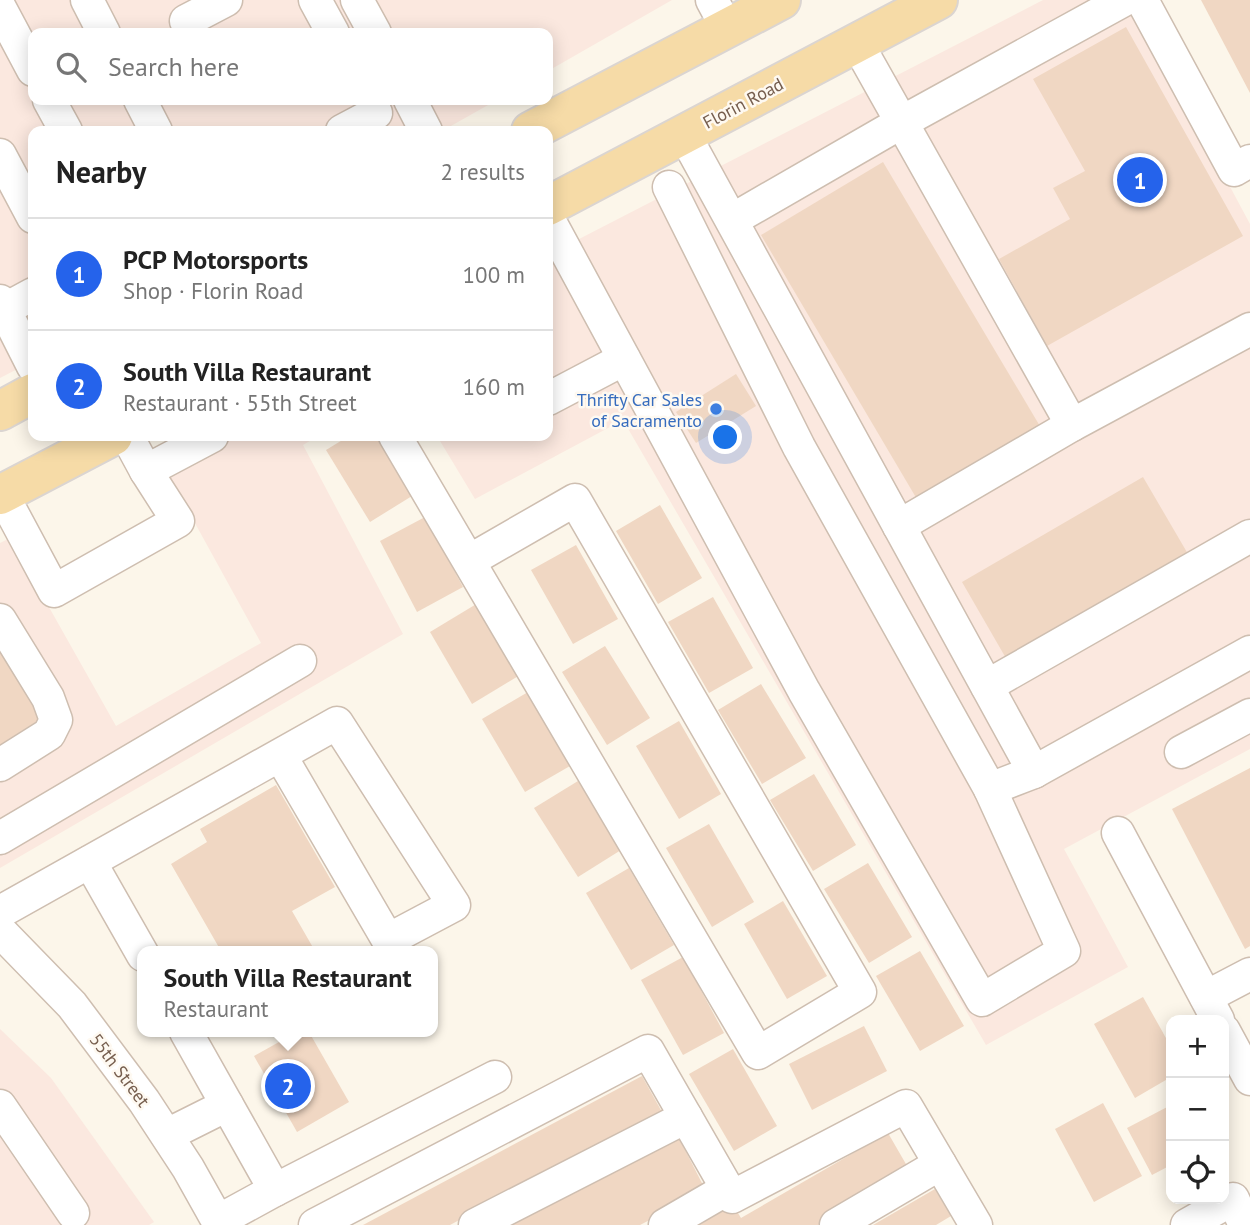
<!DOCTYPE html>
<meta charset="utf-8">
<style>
body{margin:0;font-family:"PT Sans",sans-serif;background:#f6f6f6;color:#222}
.controls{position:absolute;right:21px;bottom:21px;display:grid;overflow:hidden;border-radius:14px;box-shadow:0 4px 18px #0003}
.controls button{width:63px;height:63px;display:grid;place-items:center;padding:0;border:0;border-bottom:2px solid #e0e0e0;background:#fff;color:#222;font:35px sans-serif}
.you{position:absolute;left:726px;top:438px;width:24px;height:24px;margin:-18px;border:5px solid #fff;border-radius:50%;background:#1a73e8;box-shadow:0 0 0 10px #1a73e833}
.badge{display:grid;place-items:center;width:46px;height:46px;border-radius:50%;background:#2563eb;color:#fff;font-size:23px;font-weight:700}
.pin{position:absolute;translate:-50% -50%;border:4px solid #fff;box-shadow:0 2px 7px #0006}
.popup{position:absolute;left:137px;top:946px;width:301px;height:91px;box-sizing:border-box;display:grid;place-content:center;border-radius:14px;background:#fff;filter:drop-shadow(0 2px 5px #0005);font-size:23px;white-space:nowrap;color:#767676}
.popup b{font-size:26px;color:#222}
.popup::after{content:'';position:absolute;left:50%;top:100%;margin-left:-14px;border:14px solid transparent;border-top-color:#fff}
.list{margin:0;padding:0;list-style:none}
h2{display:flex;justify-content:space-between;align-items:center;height:91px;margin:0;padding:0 28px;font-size:30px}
h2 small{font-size:23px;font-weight:400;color:#767676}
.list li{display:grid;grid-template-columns:46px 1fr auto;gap:21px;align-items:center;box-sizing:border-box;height:112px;padding:0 28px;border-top:2px solid #e0e0e0}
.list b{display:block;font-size:26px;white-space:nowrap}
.list p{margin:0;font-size:23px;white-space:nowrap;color:#767676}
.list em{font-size:23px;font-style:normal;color:#767676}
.icon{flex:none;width:38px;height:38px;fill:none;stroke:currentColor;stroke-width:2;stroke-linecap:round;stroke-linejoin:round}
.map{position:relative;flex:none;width:1250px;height:1225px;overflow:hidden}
.search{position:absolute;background:#fff;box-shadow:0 4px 18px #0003;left:28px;top:28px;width:525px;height:77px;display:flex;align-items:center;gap:18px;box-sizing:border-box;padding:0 24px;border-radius:14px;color:#767676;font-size:26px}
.panel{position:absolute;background:#fff;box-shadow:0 4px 18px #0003;left:28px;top:126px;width:525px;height:315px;border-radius:14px}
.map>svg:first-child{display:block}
</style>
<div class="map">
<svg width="1250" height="1225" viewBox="0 0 1250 1225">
<rect width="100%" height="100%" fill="#fcf6ea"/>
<g fill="#fbe8df">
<path d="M 0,0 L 672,0 L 548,71 L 548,33 L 33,33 L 33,100 L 497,100 L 442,131 L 33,131 L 33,361 L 0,378 Z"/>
<path d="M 1043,0 L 1130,0 L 1250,224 L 1250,749 L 1064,849 L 1128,967 L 986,1045 L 623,420 L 475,499 L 437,436 L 548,436 L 548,255 Z"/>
<path d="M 198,436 L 318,436 L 303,445 L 403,634 L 0,868 L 0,543 L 10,538 L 116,726 L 261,643 L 158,456 Z"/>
<path d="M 0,1029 L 51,1078 L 154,1222 L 149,1225 L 0,1225 Z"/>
</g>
<g fill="#f0d7c3">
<path d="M 1201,0 L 1250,0 L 1250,93 Z"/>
<path d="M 1126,27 L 1243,236 L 1047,346 L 999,259 L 1070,219 L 1053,188 L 1085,171 L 1033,79 Z"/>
<path d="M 883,162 L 1044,433 L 921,506 L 761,235 Z"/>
<path d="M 736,374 L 756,406 L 696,443 L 676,412 Z"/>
<path d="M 349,436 L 376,436 L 412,496 L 370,522 L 326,450 Z"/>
<path d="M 1143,477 L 1188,554 L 1007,660 L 962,582 Z"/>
<path d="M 660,505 L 702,578 L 658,604 L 616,531 Z"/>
<path d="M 425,517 L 463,587 L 417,612 L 380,541 Z"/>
<path d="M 576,545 L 618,619 L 573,644 L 531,570 Z"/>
<path d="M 713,597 L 753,668 L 709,693 L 668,622 Z"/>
<path d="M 478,603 L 520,675 L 472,704 L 430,632 Z"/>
<path d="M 605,646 L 650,718 L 607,745 L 562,672 Z"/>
<path d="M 0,647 L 45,727 L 0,752 Z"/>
<path d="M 761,684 L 806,758 L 762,784 L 718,710 Z"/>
<path d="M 528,692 L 570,766 L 525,792 L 482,719 Z"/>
<path d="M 679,721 L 721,794 L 679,819 L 636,746 Z"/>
<path d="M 1250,768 L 1250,946 L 1245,949 L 1172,809 Z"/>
<path d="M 814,774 L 856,845 L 813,871 L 770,800 Z"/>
<path d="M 578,781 L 621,850 L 578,877 L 534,808 Z"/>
<path d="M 276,785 L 335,887 L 292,911 L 315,951 L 221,951 L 171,864 L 207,842 L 200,829 Z"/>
<path d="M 709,824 L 754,902 L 712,927 L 666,848 Z"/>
<path d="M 868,863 L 912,937 L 869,963 L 824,889 Z"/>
<path d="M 629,868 L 674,945 L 631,970 L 586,893 Z"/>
<path d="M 783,901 L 827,976 L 787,999 L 744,924 Z"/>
<path d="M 920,951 L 964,1026 L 920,1051 L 876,976 Z"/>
<path d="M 683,957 L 724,1033 L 683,1055 L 641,980 Z"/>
<path d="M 1143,997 L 1171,1047 L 1171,1077 L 1135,1098 L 1094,1024 Z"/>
<path d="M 864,1026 L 887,1071 L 812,1110 L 789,1064 Z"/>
<path d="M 297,1032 L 309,1032 L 349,1102 L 297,1132 L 254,1056 Z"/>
<path d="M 733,1049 L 777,1126 L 734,1151 L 689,1074 Z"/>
<path d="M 642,1076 L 662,1112 L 450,1225 L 363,1225 Z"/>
<path d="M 1103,1103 L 1142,1176 L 1094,1202 L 1055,1129 Z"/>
<path d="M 1171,1105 L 1171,1165 L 1152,1175 L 1127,1128 Z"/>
<path d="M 888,1133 L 910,1171 L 818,1225 L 699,1225 L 733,1205 L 741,1218 Z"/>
<path d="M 679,1138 L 706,1191 L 640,1225 L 511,1225 Z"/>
<path d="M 935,1189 L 951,1216 L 936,1225 L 873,1225 Z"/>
</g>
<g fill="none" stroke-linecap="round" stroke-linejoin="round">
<g stroke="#cebeb0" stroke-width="35">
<g id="minor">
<path d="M 87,0 L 104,33"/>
<path d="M 315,0 L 333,33"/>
<path d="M 357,0 L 375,33"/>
<path d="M 712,0 L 727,28"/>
<path d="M 1142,0 L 1234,170 L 1250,161"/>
<path d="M 0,8 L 33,70"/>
<path d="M 186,21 L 226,0"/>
<path d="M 857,43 L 1072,425 L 1250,329"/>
<path d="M 49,100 L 66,131"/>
<path d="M 140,100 L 156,131"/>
<path d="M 410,100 L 426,131"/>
<path d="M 342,131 L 376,113"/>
<path d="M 684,134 L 899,526 L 1072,425"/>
<path d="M 0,155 L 33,217"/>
<path d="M 669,187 L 799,447 L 990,789 L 1034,772 L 899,526"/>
<path d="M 548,218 L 804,691 L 982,1000 L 1064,951 L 990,789"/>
<path d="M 732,220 L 902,122 L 1124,0"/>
<path d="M 0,301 L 33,366"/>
<path d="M 0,312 L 33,294"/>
<path d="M 548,399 L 624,359"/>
<path d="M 127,436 L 146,471"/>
<path d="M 395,436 L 758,1053 L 860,992 L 575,500 L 469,561"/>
<path d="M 2,494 L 54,591 L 178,521 L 146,471 L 212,436"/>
<path d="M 0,620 L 48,698 L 56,720 L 49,734 L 0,765"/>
<path d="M 987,686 L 1250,536"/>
<path d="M 1181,752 L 1250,715"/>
<path d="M 1034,772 L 1250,652"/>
<path d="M 1118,833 L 1218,1020"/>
<path d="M 0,838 L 300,661"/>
<path d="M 90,862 L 143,955"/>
<path d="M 0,912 L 337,723 L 454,905 L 388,940 L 280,755"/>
<path d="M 0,931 L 72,1005 L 144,1101 L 188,1168 L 220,1225"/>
<path d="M 1206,997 L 1250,974"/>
<path d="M 1224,1031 L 1250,1079"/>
<path d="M 186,1032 L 275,1190 L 495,1077"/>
<path d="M 0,1106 L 73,1213"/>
<path d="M 167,1135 L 227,1105"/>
<path d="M 218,1221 L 275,1190"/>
<path d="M 315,1225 L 648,1051 L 732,1197 L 906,1106 L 976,1225"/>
<path d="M 475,1225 L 686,1117"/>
<path d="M 665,1225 L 727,1189"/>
<path d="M 836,1225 L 940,1164"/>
<path d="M 1187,1225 L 1233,1199 L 1245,1225"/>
</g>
</g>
<g stroke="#dbd5d1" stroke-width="42">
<g id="major">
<path d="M 531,131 L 781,0"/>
<path d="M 548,206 L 938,0"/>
<path d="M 0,411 L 33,393"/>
<path d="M 0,495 L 113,436"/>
</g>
</g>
<use href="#minor" stroke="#fff" stroke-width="32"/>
<use href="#major" stroke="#f6dba7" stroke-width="38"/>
</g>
<circle fill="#3f7fe0" stroke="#fef9f1" stroke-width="2.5" cx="716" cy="409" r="7"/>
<g text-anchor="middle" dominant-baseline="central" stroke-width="5" stroke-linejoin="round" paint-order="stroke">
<g font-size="18" fill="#765e4e" stroke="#fef9f1">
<text transform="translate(743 103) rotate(-28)">Florin Road</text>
<text transform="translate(120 1070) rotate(53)">55th Street</text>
</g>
<g font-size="18" fill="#366cbe" stroke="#fef9f1" text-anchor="end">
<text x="702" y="399">Thrifty Car Sales<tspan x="702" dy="21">of Sacramento</tspan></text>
</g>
</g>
</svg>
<div class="controls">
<button>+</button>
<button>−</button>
<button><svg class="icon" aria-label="locate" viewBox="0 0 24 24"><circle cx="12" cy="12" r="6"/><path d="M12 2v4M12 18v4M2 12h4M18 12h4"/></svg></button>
</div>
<div class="you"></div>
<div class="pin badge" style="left:1140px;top:180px">1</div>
<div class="pin badge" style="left:288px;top:1086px">2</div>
<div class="popup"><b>South Villa Restaurant</b>Restaurant</div>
<div class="search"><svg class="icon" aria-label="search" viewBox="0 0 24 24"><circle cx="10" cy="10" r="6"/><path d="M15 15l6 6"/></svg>Search here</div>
<section class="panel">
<h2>Nearby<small>2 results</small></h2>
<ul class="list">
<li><span class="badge">1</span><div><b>PCP Motorsports</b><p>Shop · Florin Road</p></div><em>100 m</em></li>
<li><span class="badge">2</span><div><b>South Villa Restaurant</b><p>Restaurant · 55th Street</p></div><em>160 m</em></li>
</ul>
</section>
</div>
